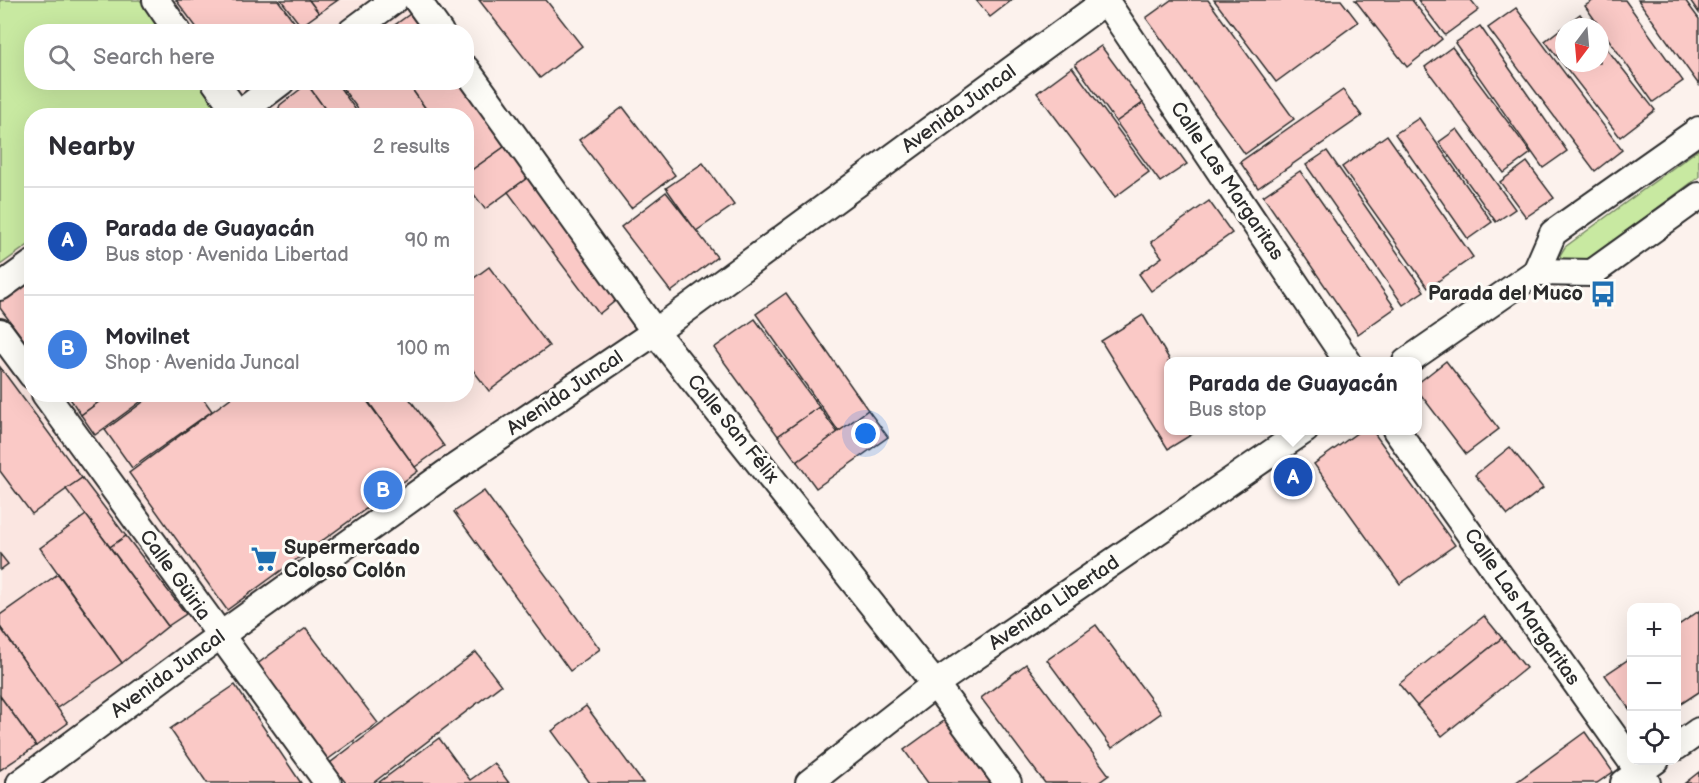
<!DOCTYPE html>
<meta charset="utf-8">
<style>
body{margin:0;font-family:"Balsamiq Sans",sans-serif;background:#f7f7f7;color:#2b2b33}
.controls{position:absolute;right:18px;bottom:18px;display:grid;overflow:hidden;border-radius:12px;box-shadow:0 6px 24px #0002}
.controls button{width:54px;height:54px;display:grid;place-items:center;padding:0;border:0;border-bottom:2px solid #e1e1e2;background:#fff;color:#2b2b33;font:30px sans-serif}
.compass{position:absolute;left:1555px;top:18px;width:54px;height:54px;border-radius:50%;background:#fff;box-shadow:0 6px 24px #0002;rotate:196deg}
.you{position:absolute;left:866px;top:434px;width:21px;height:21px;margin:-15px;border:4px solid #fff;border-radius:50%;background:#1a73e8;box-shadow:0 0 0 9px #1a73e833}
.badge{display:grid;place-items:center;width:39px;height:39px;border-radius:50%;background:#1f6fb2;color:#fff;font-size:20px;font-weight:700}
.pin{position:absolute;translate:-50% -50%;border:3px solid #fff;box-shadow:0 2px 6px #0006}
.popup{position:absolute;left:1164px;top:357px;width:258px;height:78px;box-sizing:border-box;display:grid;place-content:center;border-radius:12px;background:#fff;filter:drop-shadow(0 2px 4px #0005);font-size:20px;white-space:nowrap;color:#7c7c81}
.popup b{font-size:22px;color:#2b2b33}
.popup::after{content:'';position:absolute;left:50%;top:100%;margin-left:-12px;border:12px solid transparent;border-top-color:#fff}
.list{margin:0;padding:0;list-style:none}
h2{display:flex;justify-content:space-between;align-items:center;height:78px;margin:0;padding:0 24px;font-size:26px}
h2 small{font-size:20px;font-weight:400;color:#7c7c81}
.list li{display:grid;grid-template-columns:39px 1fr auto;gap:18px;align-items:center;box-sizing:border-box;height:108px;padding:0 24px;border-top:2px solid #e1e1e2}
.list b{display:block;font-size:22px;white-space:nowrap}
.list p{margin:0;font-size:20px;white-space:nowrap;color:#7c7c81}
.list em{font-size:20px;font-style:normal;color:#7c7c81}
.icon{flex:none;width:33px;height:33px;fill:none;stroke:currentColor;stroke-width:2;stroke-linecap:round;stroke-linejoin:round}
.map{position:relative;flex:none;width:1699px;height:783px;overflow:hidden}
.search{position:absolute;background:#fff;box-shadow:0 6px 24px #0002;left:24px;top:24px;width:450px;height:66px;display:flex;align-items:center;gap:15px;box-sizing:border-box;padding:0 21px;border-radius:24px;color:#7c7c81;font-size:22px}
.panel{position:absolute;background:#fff;box-shadow:0 6px 24px #0002;left:24px;top:108px;width:450px;height:294px;border-radius:24px}
.map>svg:first-child{display:block}
</style>
<div class="map">
<svg width="1699" height="783" viewBox="0 0 1699 783">
<rect width="100%" height="100%" fill="#fcf2ed"/>
<filter id="ink" filterUnits="userSpaceOnUse"><feTurbulence type="fractalNoise" baseFrequency=".0167" numOctaves="2"/><feDisplacementMap in="SourceGraphic" scale="12" xChannelSelector="R" yChannelSelector="G"/><feConvolveMatrix kernelMatrix="1 2 1 2 8 2 1 2 1" color-interpolation-filters="sRGB"/></filter>
<g filter="url(#ink)">
<path fill="#fbe6e1" fill-rule="evenodd" d="M 0,0 L 417,0 L 440,31 L 32,32 L 32,82 L 466,82 L 655,332 L 16,783 L 0,783 ZM 32,116 L 466,116 L 466,394 L 32,394 Z"/>
<g fill="#c8e9a1" stroke="#7a8a66" stroke-width="1.5">
<path d="M 0,0 L 140,0 L 163,31 L 32,32 L 32,82 L 199,83 L 220,112 L 215,116 L 32,116 L 31,243 L 0,265 Z"/>
<path d="M 1699,149 L 1699,177 L 1585,262 L 1563,264 L 1560,255 L 1565,247 Z"/>
</g>
<g fill="#fac9c6" stroke="#2b2b2b" stroke-width="1.5">
<path d="M 176,0 L 278,0 L 298,27 L 292,32 L 200,32 Z"/>
<path d="M 281,0 L 309,0 L 319,13 L 301,26 Z"/>
<path d="M 309,0 L 338,0 L 319,13 Z"/>
<path d="M 479,0 L 546,0 L 582,46 L 540,78 Z"/>
<path d="M 976,0 L 1012,0 L 990,17 Z"/>
<path d="M 1171,0 L 1208,0 L 1294,119 L 1245,154 L 1146,18 Z"/>
<path d="M 1214,0 L 1341,0 L 1358,22 L 1276,82 Z"/>
<path d="M 1355,0 L 1412,0 L 1442,39 L 1407,67 Z"/>
<path d="M 1418,0 L 1471,0 L 1479,10 L 1445,35 Z"/>
<path d="M 1594,0 L 1625,0 L 1683,81 L 1653,102 L 1585,6 Z"/>
<path d="M 1638,0 L 1685,0 L 1699,19 L 1699,85 Z"/>
<path d="M 1690,0 L 1699,0 L 1699,13 Z"/>
<path d="M 1516,8 L 1622,150 L 1595,171 L 1488,28 Z"/>
<path d="M 410,14 L 423,32 L 385,32 Z"/>
<path d="M 1580,14 L 1589,27 L 1564,27 L 1564,63 L 1600,63 L 1600,40 L 1655,110 L 1620,137 L 1545,41 Z"/>
<path d="M 1480,26 L 1567,151 L 1543,168 L 1455,43 Z"/>
<path d="M 1101,46 L 1143,103 L 1116,122 L 1075,64 Z"/>
<path d="M 1452,47 L 1531,153 L 1504,173 L 1425,67 Z"/>
<path d="M 1072,67 L 1149,172 L 1115,197 L 1037,93 Z"/>
<path d="M 309,82 L 336,82 L 360,116 L 330,116 L 307,84 Z"/>
<path d="M 338,82 L 407,82 L 431,116 L 363,116 Z"/>
<path d="M 407,82 L 461,82 L 507,145 L 472,170 L 466,163 L 466,116 L 431,116 Z"/>
<path d="M 307,84 L 330,116 L 276,116 L 280,105 Z"/>
<path d="M 1343,90 L 1362,116 L 1258,188 L 1240,162 Z"/>
<path d="M 1143,103 L 1187,164 L 1160,182 L 1116,122 Z"/>
<path d="M 623,107 L 675,175 L 631,208 L 579,140 Z"/>
<path d="M 1419,118 L 1492,222 L 1468,239 L 1395,134 Z"/>
<path d="M 1457,129 L 1515,209 L 1496,222 L 1439,142 Z"/>
<path d="M 1387,135 L 1473,257 L 1428,288 L 1342,167 Z"/>
<path d="M 507,145 L 530,176 L 485,209 L 466,184 L 466,174 Z"/>
<path d="M 1327,151 L 1424,291 L 1403,305 L 1306,165 Z"/>
<path d="M 1527,162 L 1554,198 L 1526,217 L 1500,182 Z"/>
<path d="M 703,163 L 734,205 L 696,231 L 666,188 Z"/>
<path d="M 1300,171 L 1395,308 L 1358,334 L 1263,196 Z"/>
<path d="M 530,176 L 620,297 L 599,314 L 508,192 Z"/>
<path d="M 666,192 L 717,257 L 671,292 L 621,227 Z"/>
<path d="M 1209,201 L 1232,233 L 1151,291 L 1139,274 L 1162,257 L 1151,242 Z"/>
<path d="M 489,267 L 549,346 L 489,391 L 466,361 L 466,284 Z"/>
<path d="M 32,278 L 32,351 L 0,308 L 0,300 Z"/>
<path d="M 786,293 L 868,410 L 839,432 L 756,314 Z"/>
<path d="M 1143,315 L 1171,362 L 1168,362 L 1168,430 L 1199,430 L 1168,449 L 1101,341 Z"/>
<path d="M 755,319 L 819,407 L 778,436 L 714,348 Z"/>
<path d="M 1446,361 L 1499,429 L 1466,454 L 1418,391 L 1418,383 Z"/>
<path d="M 0,367 L 82,478 L 32,514 L 0,471 Z"/>
<path d="M 67,394 L 110,394 L 81,415 Z"/>
<path d="M 110,394 L 151,394 L 95,435 L 81,415 Z"/>
<path d="M 154,394 L 200,394 L 212,411 L 132,468 L 105,430 Z"/>
<path d="M 236,394 L 362,394 L 418,471 L 227,610 L 129,473 Z"/>
<path d="M 363,394 L 406,394 L 444,446 L 415,467 Z"/>
<path d="M 819,407 L 838,433 L 797,462 L 778,436 Z"/>
<path d="M 868,410 L 888,437 L 816,488 L 797,462 Z"/>
<path d="M 1361,430 L 1372,430 L 1455,545 L 1400,584 L 1314,464 Z"/>
<path d="M 1510,447 L 1543,488 L 1508,515 L 1475,475 Z"/>
<path d="M 82,478 L 126,536 L 110,547 L 66,489 Z"/>
<path d="M 484,491 L 600,649 L 570,671 L 454,512 Z"/>
<path d="M 86,515 L 168,626 L 122,663 L 40,548 Z"/>
<path d="M 126,536 L 186,614 L 168,626 L 110,547 Z"/>
<path d="M 0,554 L 8,564 L 0,570 Z"/>
<path d="M 58,574 L 122,663 L 57,708 L 0,627 L 0,615 Z"/>
<path d="M 1699,611 L 1699,692 L 1676,707 L 1676,627 Z"/>
<path d="M 1484,616 L 1502,638 L 1417,706 L 1399,684 Z"/>
<path d="M 1096,625 L 1161,713 L 1112,748 L 1047,660 Z"/>
<path d="M 0,627 L 68,723 L 36,746 L 0,696 Z"/>
<path d="M 306,628 L 378,723 L 327,760 L 256,665 Z"/>
<path d="M 1502,638 L 1526,668 L 1442,736 L 1417,706 Z"/>
<path d="M 476,652 L 501,685 L 373,783 L 346,783 L 330,763 Z"/>
<path d="M 1632,657 L 1632,713 L 1605,675 Z"/>
<path d="M 1026,664 L 1109,775 L 1098,783 L 1045,783 L 981,698 Z"/>
<path d="M 235,685 L 301,783 L 207,783 L 170,729 Z"/>
<path d="M 0,696 L 36,746 L 0,770 Z"/>
<path d="M 586,706 L 643,783 L 590,783 L 552,731 Z"/>
<path d="M 948,718 L 995,783 L 928,783 L 904,750 Z"/>
<path d="M 1585,732 L 1613,772 L 1597,783 L 1515,783 Z"/>
<path d="M 439,738 L 470,780 L 494,763 L 509,783 L 378,783 Z"/>
<path d="M 1699,772 L 1699,783 L 1685,783 Z"/>
</g>
<g fill="none" stroke-linecap="round" stroke-linejoin="round">
<g stroke="#2b2b2b" stroke-width="30">
<g id="street">
<path d="M 156,0 L 178,32"/>
<path d="M 417,0 L 440,32"/>
<path d="M 1105,0 L 1348,362"/>
<path d="M 351,32 L 394,0"/>
<path d="M 466,69 L 655,332 L 935,684 L 1008,783"/>
<path d="M 215,82 L 238,114"/>
<path d="M 236,116 L 281,82"/>
<path d="M 1536,272 L 1592,273 L 1699,196"/>
<path d="M 0,287 L 32,264"/>
<path d="M 0,332 L 32,375"/>
<path d="M 1406,362 L 1536,272 L 1553,233 L 1699,130"/>
<path d="M 45,394 L 328,783"/>
<path d="M 1396,430 L 1647,783"/>
<path d="M 1676,747 L 1699,731"/>
<path d="M 20,783 L 189,658 L 445,474 L 655,332 L 1107,0"/>
<path d="M 809,783 L 935,684 L 1305,430"/>
<path d="M 1624,783 L 1656,760"/>
</g>
</g>
<use href="#street" stroke="#fdfcf7" stroke-width="26"/>
</g>
</g>
<defs>
<g id="bus-bare" transform="scale(2.07)"><path d="M-5-6H5V4H4V6H2V4H-2V6H-4V4H-5ZM-3.5-4V0h7V-4ZM-3.5 1.2v1.5H-2V1.2ZM2 1.2v1.5H3.5V1.2Z" fill="#1f6fb2" stroke="#fdfcf7" stroke-width="2.5" paint-order="stroke"/></g>
<g id="supermarket-bare" transform="scale(2.07)"><path d="M-6-5.5h2.5l.6 2H6L4.5 2H-2.5L-4.4-4H-6ZM-1.5 3.2a1.3 1.3 0 1 0 .1 0ZM3 3.2a1.3 1.3 0 1 0 .1 0Z" fill="#1f6fb2" stroke="#fdfcf7" stroke-width="2.5" paint-order="stroke"/></g>
</defs>
<g fill-rule="evenodd">
<use href="#bus-bare" x="1603" y="294"/>
<use href="#supermarket-bare" x="264" y="559"/>
</g>
<g text-anchor="middle" dominant-baseline="central" stroke-width="6" stroke-linejoin="round" paint-order="stroke">
<g font-size="20" fill="#2b2b2b" stroke="#fdfcf7">
<text transform="translate(959 109) rotate(-36)">Avenida Juncal</text>
<text transform="translate(1227 181) rotate(56)">Calle Las Margaritas</text>
<text transform="translate(565 393) rotate(-34)">Avenida Juncal</text>
<text transform="translate(733 429) rotate(51)">Calle San Félix</text>
<text transform="translate(175 575) rotate(54)">Calle Güiria</text>
<text transform="translate(1054 603) rotate(-34)">Avenida Libertad</text>
<text transform="translate(1522 607) rotate(55)">Calle Las Margaritas</text>
<text transform="translate(168 674) rotate(-36)">Avenida Juncal</text>
</g>
<g font-size="20" font-weight="bold" fill="#2b2b2b" stroke="#fdfcf7" text-anchor="end">
<text x="1583" y="294">Parada del Muco</text>
<text x="284" y="548" text-anchor="start">Supermercado<tspan x="284" dy="23">Coloso Colón</tspan></text>
</g>
</g>
</svg>
<div class="controls">
<button>+</button>
<button>−</button>
<button><svg class="icon" aria-label="locate" viewBox="0 0 24 24"><circle cx="12" cy="12" r="6"/><path d="M12 2v4M12 18v4M2 12h4M18 12h4"/></svg></button>
</div>
<svg class="compass" viewBox="-18 -18 36 36"><path d="M0-13l5 13h-10z" fill="#e53935"/><path d="M0 13l5-13h-10z" fill="#7c7c81"/></svg>
<div class="you"></div>
<div class="pin badge" style="left:1293px;top:477px;background:#1a4fb4">A</div>
<div class="popup"><b>Parada de Guayacán</b>Bus stop</div>
<div class="pin badge" style="left:383px;top:490px;background:#3f7fe0">B</div>
<div class="search"><svg class="icon" aria-label="search" viewBox="0 0 24 24"><circle cx="10" cy="10" r="6"/><path d="M15 15l6 6"/></svg>Search here</div>
<section class="panel">
<h2>Nearby<small>2 results</small></h2>
<ul class="list">
<li><span class="badge" style="background:#1a4fb4">A</span><div><b>Parada de Guayacán</b><p>Bus stop · Avenida Libertad</p></div><em>90 m</em></li>
<li><span class="badge" style="background:#3f7fe0">B</span><div><b>Movilnet</b><p>Shop · Avenida Juncal</p></div><em>100 m</em></li>
</ul>
</section>
</div>
